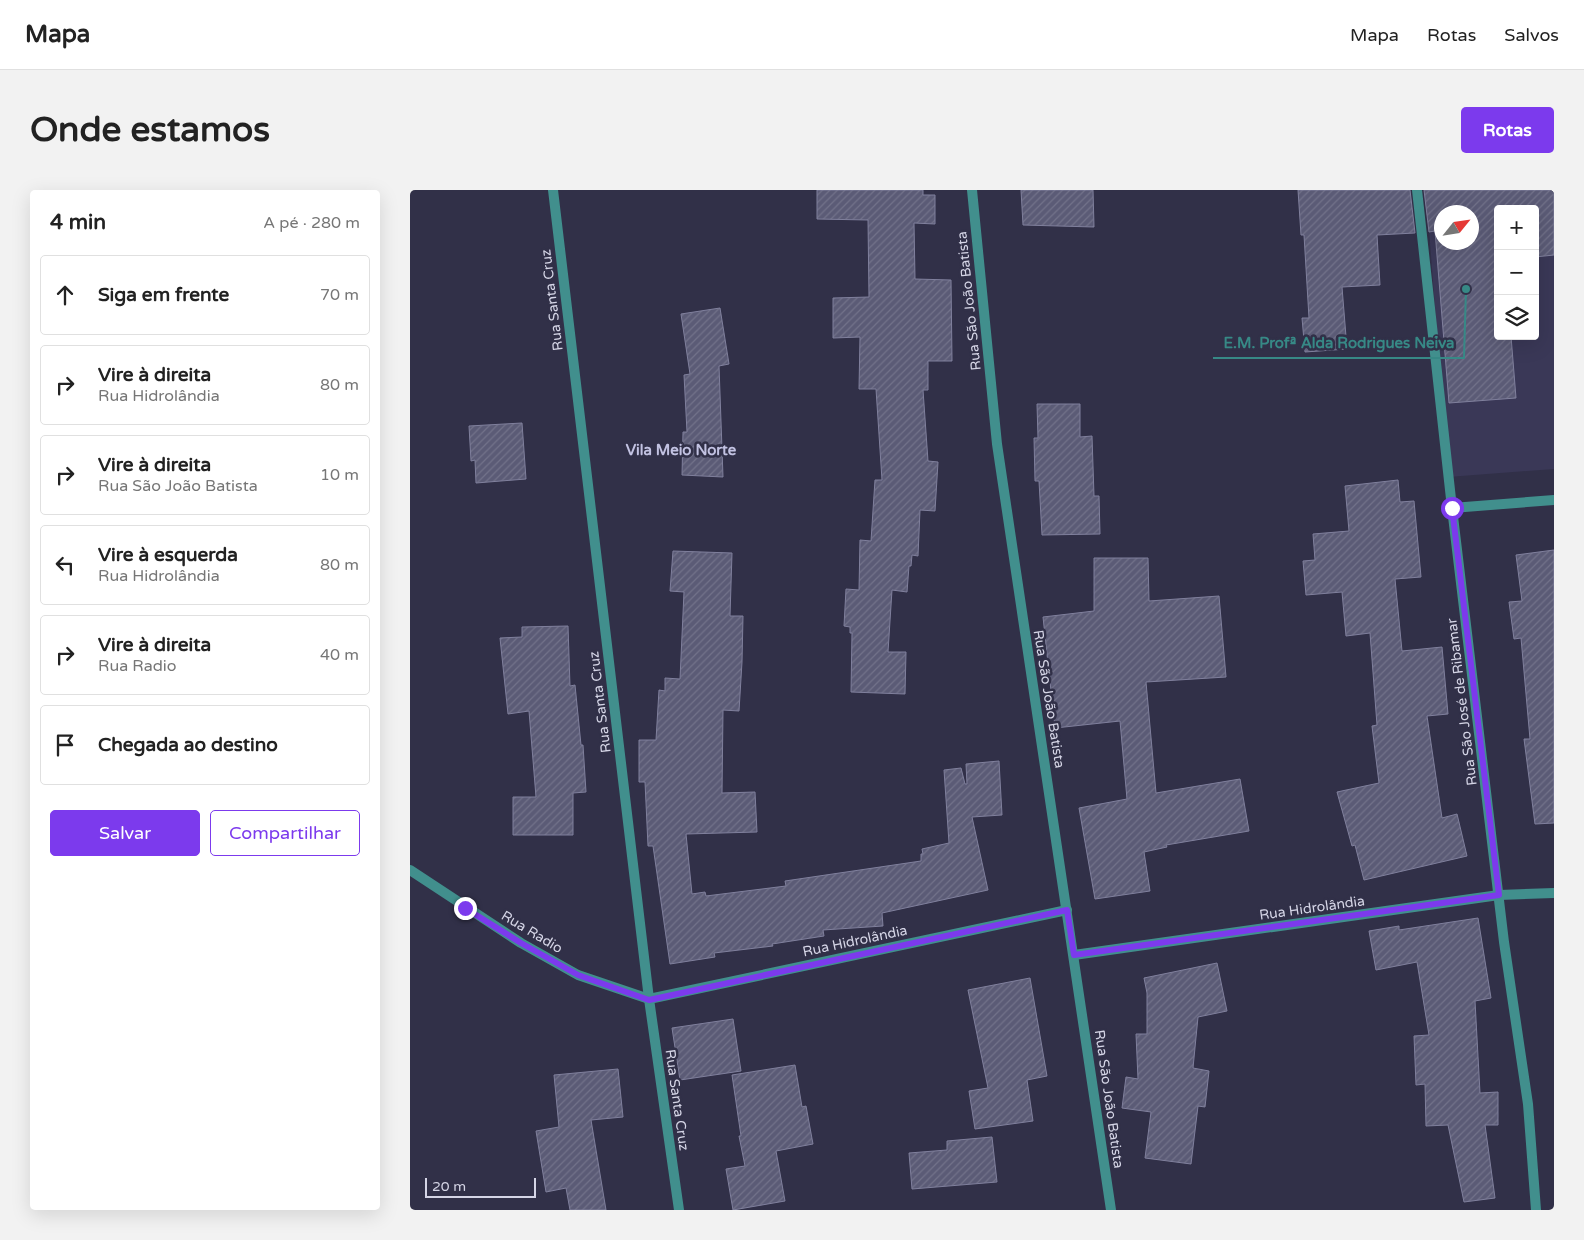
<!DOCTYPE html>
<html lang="pt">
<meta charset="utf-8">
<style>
body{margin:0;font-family:"Varela Round",sans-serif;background:#f2f2f2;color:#222}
.controls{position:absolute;right:15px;top:15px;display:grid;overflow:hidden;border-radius:5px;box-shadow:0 5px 20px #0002}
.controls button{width:45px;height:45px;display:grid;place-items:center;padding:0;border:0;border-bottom:1px solid #e0e0e0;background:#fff;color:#222;font:25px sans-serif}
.compass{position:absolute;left:1024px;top:15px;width:45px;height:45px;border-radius:50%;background:#fff;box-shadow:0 5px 20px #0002;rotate:60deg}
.scale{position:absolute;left:15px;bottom:12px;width:111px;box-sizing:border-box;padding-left:5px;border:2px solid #d5d5e6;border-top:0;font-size:14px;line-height:18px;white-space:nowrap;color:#d5d5e6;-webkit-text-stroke:4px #313048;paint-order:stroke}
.stop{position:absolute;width:15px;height:15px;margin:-11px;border:4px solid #7c3aed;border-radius:50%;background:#fff}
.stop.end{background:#7c3aed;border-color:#fff;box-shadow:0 1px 5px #0008}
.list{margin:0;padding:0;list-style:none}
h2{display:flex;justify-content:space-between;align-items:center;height:65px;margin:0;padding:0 20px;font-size:21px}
h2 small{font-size:16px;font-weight:400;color:#767676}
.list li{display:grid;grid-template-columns:32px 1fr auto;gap:15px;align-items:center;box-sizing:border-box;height:80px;margin:0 10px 10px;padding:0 10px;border:1px solid #e0e0e0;border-radius:5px}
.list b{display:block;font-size:19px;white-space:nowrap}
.list p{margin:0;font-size:16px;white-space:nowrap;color:#767676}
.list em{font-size:16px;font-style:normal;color:#767676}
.actions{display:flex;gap:10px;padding:15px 20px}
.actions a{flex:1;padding:11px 0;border:1px solid #7c3aed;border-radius:5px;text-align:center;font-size:18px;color:#7c3aed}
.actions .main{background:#7c3aed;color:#fff}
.icon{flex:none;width:28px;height:28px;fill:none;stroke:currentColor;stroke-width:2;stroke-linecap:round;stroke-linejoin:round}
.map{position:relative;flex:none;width:1144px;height:1020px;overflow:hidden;border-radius:5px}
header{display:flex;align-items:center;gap:30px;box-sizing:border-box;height:70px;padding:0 25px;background:#fff;border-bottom:1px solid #e0e0e0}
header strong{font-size:24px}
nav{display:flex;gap:28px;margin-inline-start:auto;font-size:18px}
.intro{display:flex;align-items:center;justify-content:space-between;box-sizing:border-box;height:120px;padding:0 30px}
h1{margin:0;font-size:35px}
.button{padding:12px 22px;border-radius:5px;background:#7c3aed;color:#fff;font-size:18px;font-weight:700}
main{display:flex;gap:30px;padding:0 30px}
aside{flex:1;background:#fff;border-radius:5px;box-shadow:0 5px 20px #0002}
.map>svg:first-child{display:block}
</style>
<header>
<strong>Mapa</strong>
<nav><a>Mapa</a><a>Rotas</a><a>Salvos</a></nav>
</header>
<div class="intro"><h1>Onde estamos</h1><a class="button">Rotas</a></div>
<main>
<aside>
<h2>4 min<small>A pé · 280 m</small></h2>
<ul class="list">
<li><svg class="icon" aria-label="ahead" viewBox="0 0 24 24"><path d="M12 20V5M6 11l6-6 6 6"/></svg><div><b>Siga em frente</b></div><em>70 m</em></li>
<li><svg class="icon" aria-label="right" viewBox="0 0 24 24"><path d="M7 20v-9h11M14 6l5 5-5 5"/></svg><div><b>Vire à direita</b><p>Rua Hidrolândia</p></div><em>80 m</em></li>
<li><svg class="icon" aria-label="right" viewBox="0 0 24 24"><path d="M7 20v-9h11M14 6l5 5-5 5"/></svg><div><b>Vire à direita</b><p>Rua São João Batista</p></div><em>10 m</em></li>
<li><svg class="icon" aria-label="left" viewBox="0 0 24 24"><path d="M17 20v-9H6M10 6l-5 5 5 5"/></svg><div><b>Vire à esquerda</b><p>Rua Hidrolândia</p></div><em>80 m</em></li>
<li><svg class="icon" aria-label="right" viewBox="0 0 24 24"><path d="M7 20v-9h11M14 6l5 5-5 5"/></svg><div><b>Vire à direita</b><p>Rua Radio</p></div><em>40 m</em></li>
<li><svg class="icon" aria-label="arrive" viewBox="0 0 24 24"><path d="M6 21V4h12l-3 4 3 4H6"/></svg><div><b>Chegada ao destino</b></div></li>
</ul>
<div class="actions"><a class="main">Salvar</a><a>Compartilhar</a></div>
</aside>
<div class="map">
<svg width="1144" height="1020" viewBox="0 0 1144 1020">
<defs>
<pattern id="building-hatch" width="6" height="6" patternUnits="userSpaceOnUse" patternTransform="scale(1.25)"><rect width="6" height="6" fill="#5b5b76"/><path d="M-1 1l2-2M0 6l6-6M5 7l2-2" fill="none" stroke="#72728a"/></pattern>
</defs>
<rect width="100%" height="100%" fill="#313048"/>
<path fill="#3a3857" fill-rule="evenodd" d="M 1016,0 L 1144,0 L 1144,279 L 1038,287 ZM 1088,19 L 1125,19 L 1125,146 L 1088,146 ZM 1032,22 L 1062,22 L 1062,52 L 1032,52 Z"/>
<g fill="url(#building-hatch)" stroke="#80809d" fill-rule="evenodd">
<path d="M 407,0 L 513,0 L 513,5 L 525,5 L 525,34 L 504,33 L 505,89 L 541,90 L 542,171 L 518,171 L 518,200 L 513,200 L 518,271 L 528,272 L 525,321 L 510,320 L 508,366 L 502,365 L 501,376 L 499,376 L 497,402 L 482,400 L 478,462 L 496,462 L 495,504 L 441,502 L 442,443 L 440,443 L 440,437 L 434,436 L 436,399 L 449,400 L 450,350 L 461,351 L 465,290 L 472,290 L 466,199 L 449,199 L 450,147 L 423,148 L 423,108 L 459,107 L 458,30 L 407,29 Z"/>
<path d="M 611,0 L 683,0 L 684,37 L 613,35 Z"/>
<path d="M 888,0 L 1000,0 L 1005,43 L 967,45 L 970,95 L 932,97 L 937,159 L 895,162 L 892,128 L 899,128 L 894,45 L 891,45 Z"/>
<path d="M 1014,0 L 1144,0 L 1144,65 L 1125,67 L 1125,19 L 1088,19 L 1088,146 L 1101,146 L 1106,208 L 1039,213 L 1025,41 L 1019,42 ZM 1032,22 L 1062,22 L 1062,52 L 1032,52 Z"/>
<path d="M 310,118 L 319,174 L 309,176 L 313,287 L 272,285 L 273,242 L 277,242 L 274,185 L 280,184 L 271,124 Z"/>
<path d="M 627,214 L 670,214 L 670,247 L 682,246 L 684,306 L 689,306 L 690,344 L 632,345 L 629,291 L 625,291 L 624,248 L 628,248 Z"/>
<path d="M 112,233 L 116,289 L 66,293 L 65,270 L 61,271 L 59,236 Z"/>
<path d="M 988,290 L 990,312 L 1004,311 L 1011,387 L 985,389 L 992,461 L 1032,457 L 1038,524 L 1017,526 L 1032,628 L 1047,624 L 1057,666 L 954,690 L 945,655 L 942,656 L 927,602 L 969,593 L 962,536 L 967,535 L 960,443 L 936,446 L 932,402 L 896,405 L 893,371 L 905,370 L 903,344 L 939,341 L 935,296 Z"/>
<path d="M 1144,360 L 1144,633 L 1125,634 L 1114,549 L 1120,549 L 1111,448 L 1104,449 L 1099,412 L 1112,411 L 1106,365 Z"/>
<path d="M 263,361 L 322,363 L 320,426 L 333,426 L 332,472 L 329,521 L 313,520 L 312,603 L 345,602 L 347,642 L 276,644 L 282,704 L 295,702 L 296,706 L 376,696 L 375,691 L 511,671 L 511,664 L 513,664 L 512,659 L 539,653 L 534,580 L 551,578 L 555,594 L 557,594 L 556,574 L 589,571 L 592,625 L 562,627 L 578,700 L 472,723 L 473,736 L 413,740 L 414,746 L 362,754 L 363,756 L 304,763 L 305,767 L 260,774 L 243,656 L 238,656 L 235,592 L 229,592 L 229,550 L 246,550 L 249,500 L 255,501 L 255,488 L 270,489 L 274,402 L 260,401 Z"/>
<path d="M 684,368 L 738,368 L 739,411 L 809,406 L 816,487 L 736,492 L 746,603 L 830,589 L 839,641 L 756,655 L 757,657 L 734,662 L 740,701 L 685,709 L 669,618 L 717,609 L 710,531 L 645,538 L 633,427 L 684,421 Z"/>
<path d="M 158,436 L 160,496 L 165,495 L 171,555 L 173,555 L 176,602 L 163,603 L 163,645 L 103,645 L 103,607 L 126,607 L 119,521 L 98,524 L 90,448 L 112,447 L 112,437 Z"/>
<path d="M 1068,728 L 1081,808 L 1065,811 L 1070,903 L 1088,902 L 1088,935 L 1075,935 L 1085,1008 L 1054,1012 L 1038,935 L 1016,936 L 1015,894 L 1006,895 L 1004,846 L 1019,845 L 1007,772 L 966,780 L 959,741 L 989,736 L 989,740 Z"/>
<path d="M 807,773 L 817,821 L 788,827 L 783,878 L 799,881 L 795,917 L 788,916 L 781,974 L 735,968 L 741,922 L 712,918 L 716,887 L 728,889 L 726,844 L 737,844 L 737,803 L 734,788 Z"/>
<path d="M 620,788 L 637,886 L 617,890 L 623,931 L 565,939 L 559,901 L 578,898 L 558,800 Z"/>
<path d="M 323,829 L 331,881 L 270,890 L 262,838 Z"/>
<path d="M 385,875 L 392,917 L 396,916 L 403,954 L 366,961 L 375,1011 L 323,1020 L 316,979 L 335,976 L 329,946 L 331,946 L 322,885 Z"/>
<path d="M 208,879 L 213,927 L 181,930 L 196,1020 L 160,1020 L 156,998 L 136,1002 L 126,941 L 149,937 L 144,885 Z"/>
<path d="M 582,947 L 587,992 L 502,999 L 499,963 L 537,960 L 537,951 Z"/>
</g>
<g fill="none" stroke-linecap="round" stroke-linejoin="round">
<g stroke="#418f8d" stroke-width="10">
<path d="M 143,0 L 239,809 L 269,1020"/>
<path d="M 562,0 L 587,254 L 701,1020"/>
<path d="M 1007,0 L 1042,318 L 1094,752 L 1118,914 L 1126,1020"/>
<path d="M 1042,318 L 1144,310"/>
<path d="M 0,680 L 111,753 L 168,785 L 239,809 L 657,720"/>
<path d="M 664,765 L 1089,705 L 1144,703"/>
</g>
</g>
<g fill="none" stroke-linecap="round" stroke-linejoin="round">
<path stroke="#7c3aed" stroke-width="6" d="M 55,718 L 111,753 L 168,785 L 239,810 L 657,720 L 664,765 L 1089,705 L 1042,318"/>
</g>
<g text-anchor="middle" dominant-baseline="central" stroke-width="5" stroke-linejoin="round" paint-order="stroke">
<g font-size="14" fill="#d5d5e6" stroke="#313048">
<text transform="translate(142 110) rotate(-97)">Rua Santa Cruz</text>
<text transform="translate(559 111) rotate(-96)">Rua São João Batista</text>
<text transform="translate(639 509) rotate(81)">Rua São João Batista</text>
<text transform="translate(190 512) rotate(-97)">Rua Santa Cruz</text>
<text transform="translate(1052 512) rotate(-97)">Rua São José de Ribamar</text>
<text transform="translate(902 718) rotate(-8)">Rua Hidrolândia</text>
<text transform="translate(122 742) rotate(31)">Rua Radio</text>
<text transform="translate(445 751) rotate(-12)">Rua Hidrolândia</text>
<text transform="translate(699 909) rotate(82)">Rua São João Batista</text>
<text transform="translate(267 910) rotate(82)">Rua Santa Cruz</text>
</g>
<g font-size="15" font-weight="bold" fill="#c2c2e2" stroke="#313048">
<text x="271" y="260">Vila Meio Norte</text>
</g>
</g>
<path fill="none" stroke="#378986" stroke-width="2" d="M1056 99L1054 168H803"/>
<circle fill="#378986" stroke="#313048" stroke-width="2" cx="1056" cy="99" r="5"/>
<g font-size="15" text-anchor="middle" font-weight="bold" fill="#378986" stroke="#313048" stroke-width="5" stroke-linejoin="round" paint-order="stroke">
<text x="929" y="158">E.M. Profª Alda Rodrigues Neiva</text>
</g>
</svg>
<div class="controls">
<button>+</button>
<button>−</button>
<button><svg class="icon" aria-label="layers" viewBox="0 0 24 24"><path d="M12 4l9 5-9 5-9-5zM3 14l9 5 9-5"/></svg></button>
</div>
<svg class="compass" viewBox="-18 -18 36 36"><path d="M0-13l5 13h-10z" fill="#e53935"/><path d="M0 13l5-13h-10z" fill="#767676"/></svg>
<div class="scale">20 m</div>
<div class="stop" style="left:1042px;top:318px"></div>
<div class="stop end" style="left:55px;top:718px"></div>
</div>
</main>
